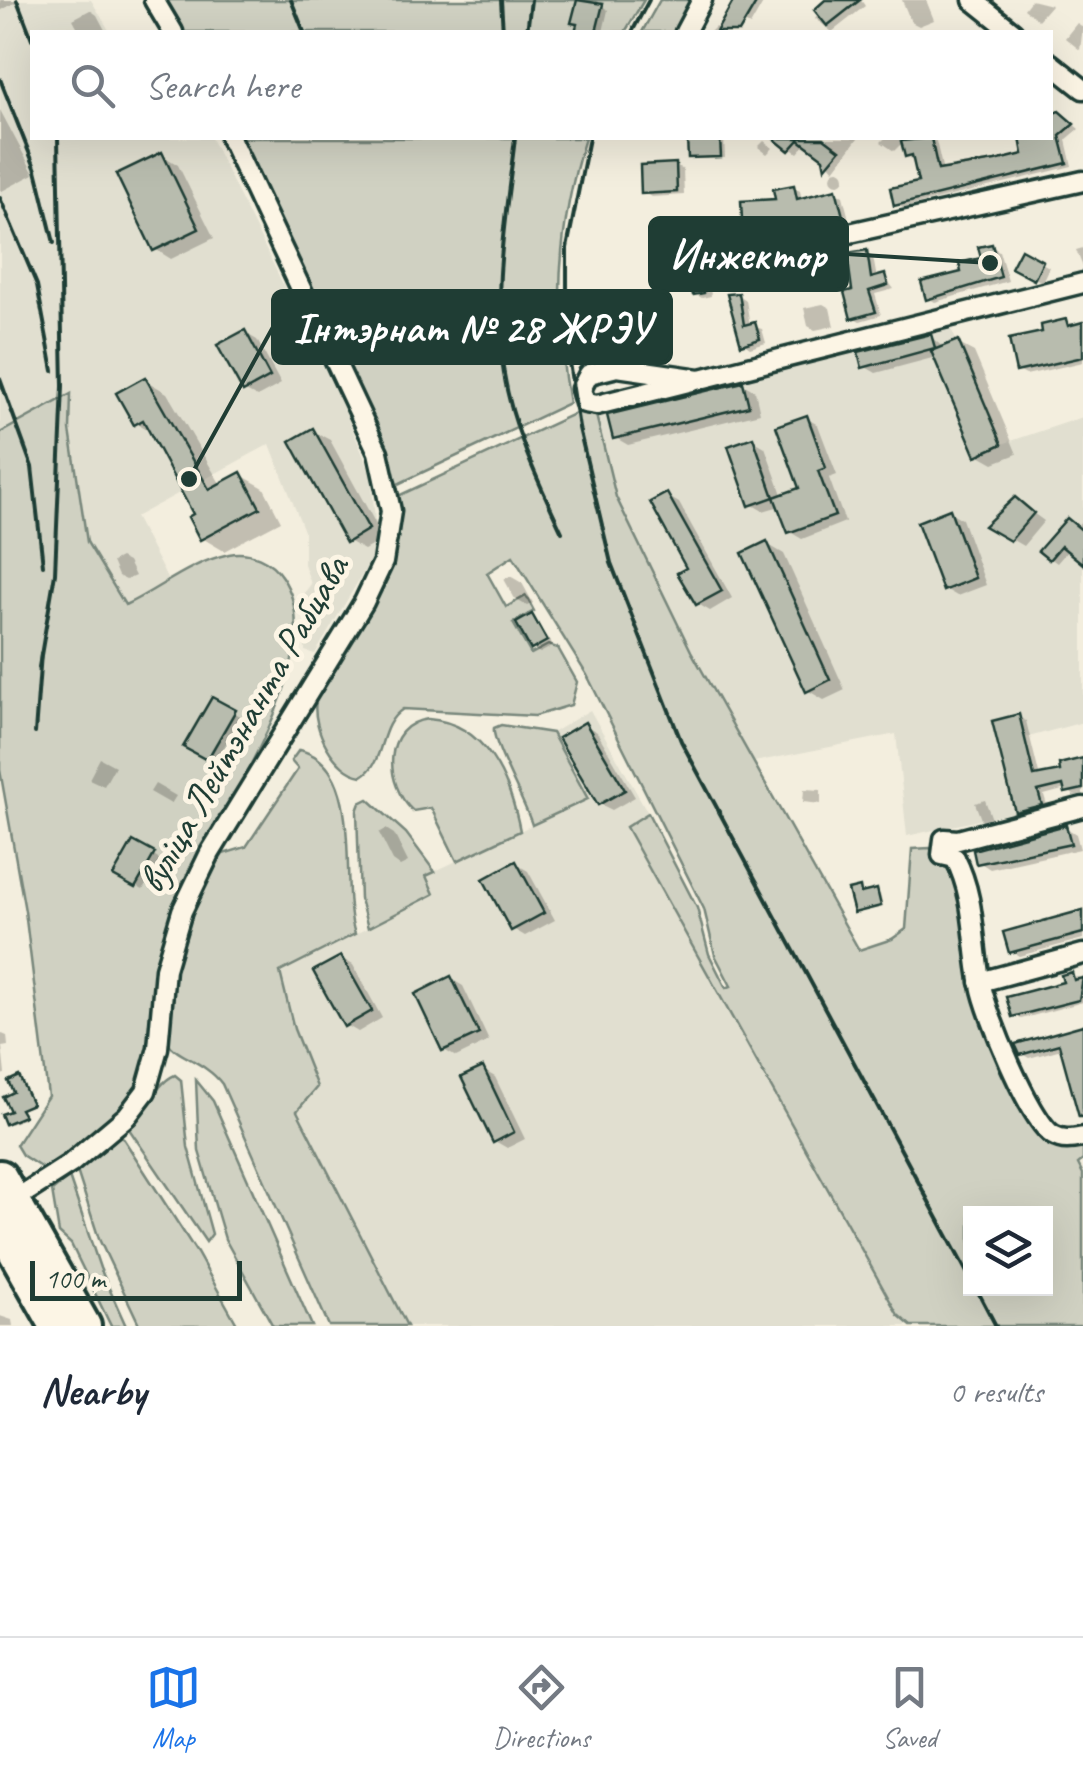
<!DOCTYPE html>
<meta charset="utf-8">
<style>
body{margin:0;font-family:Caveat,sans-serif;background:#f6f6f7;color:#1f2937}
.controls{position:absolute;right:30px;bottom:30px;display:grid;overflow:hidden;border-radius:0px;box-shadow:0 10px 40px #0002}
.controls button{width:90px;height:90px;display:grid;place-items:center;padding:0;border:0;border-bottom:2px solid #e0e1e3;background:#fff;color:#1f2937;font:50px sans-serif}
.scale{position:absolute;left:30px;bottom:25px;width:212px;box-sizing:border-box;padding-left:10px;border:5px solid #1f3d34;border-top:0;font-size:28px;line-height:35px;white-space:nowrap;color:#1f3d34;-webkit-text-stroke:8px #fcf5e5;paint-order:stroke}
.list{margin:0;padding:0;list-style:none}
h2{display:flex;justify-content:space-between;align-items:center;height:130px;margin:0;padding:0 40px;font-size:42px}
h2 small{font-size:32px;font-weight:400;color:#747a83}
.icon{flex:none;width:55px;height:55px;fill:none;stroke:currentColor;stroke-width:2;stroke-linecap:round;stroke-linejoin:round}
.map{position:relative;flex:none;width:1083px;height:1326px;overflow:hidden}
.search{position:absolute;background:#fff;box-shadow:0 10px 40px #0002;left:30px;right:30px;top:30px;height:110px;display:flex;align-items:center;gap:25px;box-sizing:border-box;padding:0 35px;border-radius:0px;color:#747a83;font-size:38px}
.sheet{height:310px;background:#fff}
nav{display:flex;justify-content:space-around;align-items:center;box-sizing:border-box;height:140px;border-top:2px solid #e0e1e3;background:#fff;font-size:28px;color:#747a83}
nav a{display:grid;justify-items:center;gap:5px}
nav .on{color:#1a73e8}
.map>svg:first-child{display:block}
</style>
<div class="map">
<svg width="1083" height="1326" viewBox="0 0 1083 1326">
<rect width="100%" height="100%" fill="#f3eede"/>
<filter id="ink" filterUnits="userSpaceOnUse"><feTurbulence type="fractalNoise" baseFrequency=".01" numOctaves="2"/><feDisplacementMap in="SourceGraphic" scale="20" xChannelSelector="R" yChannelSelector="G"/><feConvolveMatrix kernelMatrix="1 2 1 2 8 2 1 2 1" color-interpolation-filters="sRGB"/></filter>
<g filter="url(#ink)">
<g fill="#e1dfd0">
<path d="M 0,0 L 91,0 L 110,32 L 32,32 L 32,138 L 211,138 L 341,402 L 371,474 L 376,534 L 372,558 L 315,654 L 305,651 L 305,592 L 311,584 L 304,564 L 304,531 L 270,444 L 135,517 L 170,584 L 125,606 L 87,542 L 70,430 L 71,395 L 0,433 Z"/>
<path d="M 948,322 L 1002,444 L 1083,417 L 1083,722 L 1025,738 L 1042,806 L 907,836 L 896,734 L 754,762 L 691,651 L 616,497 L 595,411 Z"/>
<path d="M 590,710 L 648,813 L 626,827 L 898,1315 L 911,1326 L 407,1326 L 321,1164 L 297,1111 L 317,1087 L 294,1029 L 280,972 L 433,895 L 425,876 L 587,799 L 552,733 Z"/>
</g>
<g fill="#d0d1c2" stroke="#78877b" stroke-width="2.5" fill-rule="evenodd">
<path d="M 163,0 L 644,0 L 625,32 L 182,32 Z"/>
<path d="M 660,0 L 696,0 L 681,32 L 642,32 Z"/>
<path d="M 239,138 L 585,138 C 558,224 553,314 569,403 L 396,485 L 374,419 Z"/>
<path d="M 71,394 L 70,430 L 87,542 L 125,605 C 163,587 186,564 229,554 C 250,550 271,560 282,577 C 337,657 213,821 178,896 C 150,956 155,1025 139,1089 L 122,1110 L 45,1170 L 22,1155 L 16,1145 L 48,1096 L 25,911 L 0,770 L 0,433 Z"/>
<path d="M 582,410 L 595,411 L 616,497 L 691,651 L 859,950 L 892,939 L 906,929 L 912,849 L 930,848 L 961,885 L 975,997 L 991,1042 L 1038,1134 L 1052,1144 L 1083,1145 L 1083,1160 L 1078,1164 L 1083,1174 L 1083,1326 L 911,1326 L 898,1315 L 626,827 L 648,813 L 697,908 L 709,954 L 726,988 L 731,986 L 715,955 L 704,909 L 587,675 L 513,556 L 487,573 L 506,607 L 526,596 L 534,611 L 513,623 L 531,654 L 548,645 L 558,648 L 577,682 L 571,705 L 535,716 L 403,709 C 377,726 386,762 362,776 C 335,773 311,727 316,701 C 348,624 398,588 398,496 ZM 970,1214 L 1046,1214 L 1046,1288 L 970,1288 Z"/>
<path d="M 428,719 C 486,723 510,780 520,831 L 457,861 L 431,808 L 413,811 C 384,784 382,725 428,719 Z"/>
<path d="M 501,725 L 552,733 L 588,799 L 532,825 C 526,804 491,741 494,728 Z"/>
<path d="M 299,750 C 367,765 338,884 355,934 L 280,972 L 294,1029 L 317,1087 L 297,1111 L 407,1326 L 329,1326 L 222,1084 C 206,1062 174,1055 169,1043 C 152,1005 200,886 223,854 L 246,847 L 298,769 L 291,761 Z"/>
<path d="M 368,799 L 406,833 L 435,872 L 426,876 L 434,894 L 368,928 L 360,899 L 357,811 L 360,803 Z"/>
<path d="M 175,1075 L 181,1080 L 188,1147 L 212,1234 L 206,1242 L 129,1129 C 147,1113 155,1083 175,1075 Z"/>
<path d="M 196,1080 L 213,1101 L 312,1326 L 273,1326 L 225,1239 L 199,1151 Z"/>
<path d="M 121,1135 L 197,1253 L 238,1326 L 140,1326 L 99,1239 L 77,1171 Z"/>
<path d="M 69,1177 L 100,1268 L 126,1326 L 111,1326 L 71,1244 L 59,1233 L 52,1191 Z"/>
</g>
<g fill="#0003">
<path d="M 0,0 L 18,0 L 18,1 L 0,11 Z"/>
<path d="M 737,0 L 765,0 L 750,26 L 746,24 L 738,32 L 710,32 L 715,27 L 720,30 Z"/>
<path d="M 829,0 L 861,0 L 865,6 L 832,32 L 815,18 Z"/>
<path d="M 902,0 L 926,0 L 934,20 L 919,26 L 911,22 Z"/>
<path d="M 1031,0 L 1051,5 L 1038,20 L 1024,9 Z"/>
<path d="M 602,6 L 608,10 L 603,32 L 578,32 L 580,25 Z"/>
<path d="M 90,10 L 97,15 L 106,32 L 80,32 L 73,19 Z"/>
<path d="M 1077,23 L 1083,27 L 1080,50 L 1065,38 Z"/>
<path d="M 0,110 L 34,174 L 2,191 L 0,190 Z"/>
<path d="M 1066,118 L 1079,129 L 1066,140 L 1072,166 L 903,208 L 896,204 L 921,184 L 904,142 L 927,138 L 936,141 L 943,171 L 1025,156 L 1040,138 L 1050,138 Z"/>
<path d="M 702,138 L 724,138 L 725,158 L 690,157 Z"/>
<path d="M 806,138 L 809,140 L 798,153 L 779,139 Z"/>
<path d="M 828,138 L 858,138 L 834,170 L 818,151 Z"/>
<path d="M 885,138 L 907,138 L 894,151 L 881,142 Z"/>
<path d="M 764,141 L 773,148 L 767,154 L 758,147 Z"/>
<path d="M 162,155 L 178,165 L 214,238 L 171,259 L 155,249 Z"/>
<path d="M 676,165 L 683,170 L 684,195 L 651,197 L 643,192 Z"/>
<circle cx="838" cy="177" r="7"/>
<path d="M 793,187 L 800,191 L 802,200 L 836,192 L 843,196 L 849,219 L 790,234 L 781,226 L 758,228 L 759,235 L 711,244 L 704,240 L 745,221 Z"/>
<path d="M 991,246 L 999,251 L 1008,281 L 935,302 L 928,298 L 984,259 Z"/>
<path d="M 1083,248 L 1083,267 L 1076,250 Z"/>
<path d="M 698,249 L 706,253 L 711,296 L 702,298 L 695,294 Z"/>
<path d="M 1022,252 L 1049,267 L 1042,282 L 1014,267 Z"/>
<path d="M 866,253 L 873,257 L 877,279 L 885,277 L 894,289 L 875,294 L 881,315 L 860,321 L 853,317 L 855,292 Z"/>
<path d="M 739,295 L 746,300 L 750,326 L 762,329 L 766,343 L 750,348 L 743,343 Z"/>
<path d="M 823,304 L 830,308 L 834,326 L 815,330 L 808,326 L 804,308 Z"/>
<path d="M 1066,322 L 1083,325 L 1083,362 L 1026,375 L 1018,371 L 1045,333 Z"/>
<path d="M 245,333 L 257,340 L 281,384 L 257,397 L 244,390 Z"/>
<path d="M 931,337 L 944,348 L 957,343 L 974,352 L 1017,454 L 994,463 L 978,454 L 936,357 L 876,373 L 864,366 Z"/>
<path d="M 145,380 L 167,393 L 221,485 L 241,475 L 264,488 L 281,521 L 224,551 L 202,538 L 197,515 L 153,433 L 136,423 Z"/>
<path d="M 743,384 L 755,391 L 760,413 L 628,445 L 616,438 Z"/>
<path d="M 806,418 L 818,425 L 837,475 L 829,478 L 845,522 L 802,539 L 790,532 L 780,506 L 763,511 L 751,504 L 753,440 L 765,447 L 783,497 L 802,489 Z"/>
<path d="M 313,431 L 330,440 L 384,539 L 364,550 L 348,541 Z"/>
<path d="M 667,496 L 679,503 L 732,598 L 710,611 L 698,604 Z"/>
<path d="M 1015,500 L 1044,521 L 1023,546 L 987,525 Z"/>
<path d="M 950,512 L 962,519 L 986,585 L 957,596 L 945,589 Z"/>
<path d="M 1083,520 L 1083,560 L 1069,549 L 1057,563 L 1050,558 Z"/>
<path d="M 767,544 L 784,554 L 845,690 L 824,700 L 807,690 Z"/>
<path d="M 120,558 L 128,562 L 135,576 L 126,580 L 118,576 L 112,562 Z"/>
<path d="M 510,576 L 522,583 L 533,603 L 527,606 L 515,599 L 504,579 Z"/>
<path d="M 532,617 L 553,646 L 540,653 L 533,649 Z"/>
<path d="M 213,700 L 242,717 L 215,762 L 187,746 Z"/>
<path d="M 1018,717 L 1026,721 L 1040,778 L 1063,773 L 1083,760 L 1083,794 L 1075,796 L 1066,789 L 1044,795 L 1048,809 L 1024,815 L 1017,810 Z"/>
<path d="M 585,725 L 597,732 L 635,797 L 612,810 L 600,804 Z"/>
<path d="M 100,758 L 115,766 L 104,786 L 89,779 Z"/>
<path d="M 155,784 L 176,796 L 171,804 L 150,792 Z"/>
<path d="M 804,789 L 821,790 L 821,804 L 803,802 Z"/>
<path d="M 985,800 L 992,819 L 982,822 L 975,803 Z"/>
<path d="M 1065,827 L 1076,834 L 1080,849 L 990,869 L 979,862 Z"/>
<path d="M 386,829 L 394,834 L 408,862 L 400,866 L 393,861 L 379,833 Z"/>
<path d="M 134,844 L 160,860 L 143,890 L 116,875 Z"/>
<path d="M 516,864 L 528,871 L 555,920 L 525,936 L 513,929 Z"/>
<path d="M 859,889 L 863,895 L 880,894 L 883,907 L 856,911 Z"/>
<path d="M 1083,913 L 1083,939 L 1019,956 L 1011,951 Z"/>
<path d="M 341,958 L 353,965 L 382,1018 L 358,1032 L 346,1025 Z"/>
<path d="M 1072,975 L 1083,980 L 1083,1002 L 1021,1019 L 1014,1015 L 1066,984 Z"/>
<path d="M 451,979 L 463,986 L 489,1041 L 456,1057 L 444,1050 Z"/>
<path d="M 1083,1027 L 1083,1043 L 1029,1058 L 1022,1054 Z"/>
<path d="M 0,1033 L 7,1036 L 8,1046 L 2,1047 L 5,1074 L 0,1075 Z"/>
<path d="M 483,1070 L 495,1077 L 525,1139 L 507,1148 L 495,1141 Z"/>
<path d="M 19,1078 L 33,1105 L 21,1110 L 25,1118 L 10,1124 Z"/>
<path d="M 0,1316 L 12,1320 L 13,1326 L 0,1326 Z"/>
</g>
<g fill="#b8bcae" stroke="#1f3d34" stroke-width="2.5">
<path d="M 577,0 L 603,4 L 596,32 L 575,32 L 577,24 L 571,23 Z"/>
<path d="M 734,0 L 758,0 L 739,32 L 716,32 Z"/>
<path d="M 825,0 L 860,0 L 827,26 L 814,10 Z"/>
<path d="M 1059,111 L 1074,124 L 1060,136 L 1067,163 L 894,206 L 890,188 L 918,182 L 912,155 L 905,157 L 901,141 L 931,138 L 938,170 L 995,161 L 1023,154 L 1020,138 L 1050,138 L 1050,114 Z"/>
<path d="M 720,138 L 721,157 L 688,158 L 687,139 Z"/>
<path d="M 773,138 L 824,138 L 840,150 L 825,168 L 823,158 L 799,140 L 789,151 Z"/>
<path d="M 162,152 L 199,229 L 153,251 L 116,174 Z"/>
<path d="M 676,163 L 677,192 L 641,194 L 640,165 Z"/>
<path d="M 794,185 L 797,199 L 836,189 L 843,216 L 780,231 L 778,223 L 752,225 L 753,232 L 701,241 L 700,220 L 742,219 L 741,201 L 775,199 L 773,189 Z"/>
<path d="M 992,244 L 1001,277 L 926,300 L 921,282 L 961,272 L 959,263 L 981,258 L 978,247 Z"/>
<path d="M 699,246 L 704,293 L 693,295 L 680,251 Z"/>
<path d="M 1021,249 L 1043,261 L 1034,280 L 1011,268 Z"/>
<path d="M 867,250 L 871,278 L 885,274 L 888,285 L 869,291 L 876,312 L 851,319 L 844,292 L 852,290 L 847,253 Z"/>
<path d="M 739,293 L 744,325 L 755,322 L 760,339 L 741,345 L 727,294 Z"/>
<path d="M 1066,319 L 1068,326 L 1083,322 L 1083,357 L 1016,372 L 1009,339 L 1042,332 L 1041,325 Z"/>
<path d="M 245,330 L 270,377 L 243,392 L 217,345 Z"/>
<path d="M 931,334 L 935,348 L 862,368 L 858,352 Z"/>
<path d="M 958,340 L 1002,444 L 976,456 L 931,351 Z"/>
<path d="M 145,377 L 209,489 L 241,472 L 260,508 L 200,540 L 188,517 L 193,514 L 143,420 L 134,425 L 116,393 Z"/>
<path d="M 743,382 L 749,406 L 613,439 L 607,415 Z"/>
<path d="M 807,415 L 826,468 L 818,471 L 835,516 L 788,533 L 774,497 L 799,488 L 776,426 Z"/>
<path d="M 313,428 L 369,529 L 346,543 L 290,441 Z"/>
<path d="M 753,437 L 774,497 L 749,506 L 728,446 Z"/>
<path d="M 667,493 L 722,591 L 696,605 L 677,573 L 686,568 L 650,502 Z"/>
<path d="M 1015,497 L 1034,513 L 1010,541 L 984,526 Z"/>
<path d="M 950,509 L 975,578 L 943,591 L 917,522 Z"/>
<path d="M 1067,518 L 1083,531 L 1083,564 L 1061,546 L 1049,560 L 1038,551 Z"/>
<path d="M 767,541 L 830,680 L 806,692 L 742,553 Z"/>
<path d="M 532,614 L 547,641 L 531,650 L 516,623 Z"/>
<path d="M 212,697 L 236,710 L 207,760 L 183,747 Z"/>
<path d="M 1019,714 L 1034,776 L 1060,771 L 1059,764 L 1083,758 L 1083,789 L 1065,793 L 1063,785 L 1038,791 L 1042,805 L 1015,812 L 992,721 Z"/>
<path d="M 585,722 L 625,790 L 598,805 L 558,738 Z"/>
<path d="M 1066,825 L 1071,844 L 976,864 L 973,850 Z"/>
<path d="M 133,841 L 155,853 L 135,888 L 113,876 Z"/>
<path d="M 516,861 L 544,913 L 511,931 L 483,879 Z"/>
<path d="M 860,887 L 861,893 L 877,889 L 881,906 L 854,913 L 848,890 Z"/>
<path d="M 1083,910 L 1083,933 L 1009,953 L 1003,932 Z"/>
<path d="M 341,956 L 372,1011 L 344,1027 L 313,971 Z"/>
<path d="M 1072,972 L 1074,980 L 1083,978 L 1079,1000 L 1012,1017 L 1006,997 L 1063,982 L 1061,975 Z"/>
<path d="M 451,976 L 479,1034 L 442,1051 L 415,994 Z"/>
<path d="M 1083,1025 L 1083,1117 L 1079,1117 L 1059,1044 L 1020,1055 L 1015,1044 Z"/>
<path d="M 483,1067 L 514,1132 L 493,1143 L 461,1077 Z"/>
<path d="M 19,1076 L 32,1104 L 20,1109 L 24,1116 L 5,1124 L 1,1114 L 10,1111 L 3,1097 L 13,1092 L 8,1081 Z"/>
</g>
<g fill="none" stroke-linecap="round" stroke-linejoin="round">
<g stroke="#1f3d34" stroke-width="25">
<g id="street">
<path d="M 154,0 L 173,32"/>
<path d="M 973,0 L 1013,32"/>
<path d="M 685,32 L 702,0"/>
<path d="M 1050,63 L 1083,89"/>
<path d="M 742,257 L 1083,181"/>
<path d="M 700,379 L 617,367 L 589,374 L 581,389 L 585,403 L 597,405 L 1083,283"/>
<path d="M 955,858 C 976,899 972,940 981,985 C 986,1013 1030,1121 1053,1135 C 1063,1141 1072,1139 1083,1137"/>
<path d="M 955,858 L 942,855 L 944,839 L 958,840 L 1083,807"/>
<path d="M 980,982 L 1083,954"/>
<path d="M 14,1200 L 70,1164 L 127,1116 L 146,1091 L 158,1048 L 165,969 L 182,911 L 210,853 L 364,602 L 383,562 L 391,511 L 378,452 L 230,138"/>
</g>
</g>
<g stroke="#1f3d34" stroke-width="40">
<g id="highway">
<path d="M 0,1177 L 84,1326"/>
<path d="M 0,1225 L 57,1326"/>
</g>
</g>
<use href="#street" stroke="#fcf5e5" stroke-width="18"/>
<use href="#highway" stroke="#fcf5e5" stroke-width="32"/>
<g stroke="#1f3d34" stroke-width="4">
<path d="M 17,0 L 32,39"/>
<path d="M 291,0 L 304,32"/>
<path d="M 501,0 L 503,32"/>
<path d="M 527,32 L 531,0"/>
<path d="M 632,32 L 649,0"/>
<path d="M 0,79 L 36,170 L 54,243"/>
<path d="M 515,138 C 506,215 491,296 504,374 C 513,430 538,481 562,532"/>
<path d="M 589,138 L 567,248 L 567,349 L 579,428 L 611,563 L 681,741 L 970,1278"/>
<path d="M 0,198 L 37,285 L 53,371"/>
<path d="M 0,379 L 32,467 L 43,565"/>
<path d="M 39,667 L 55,573 L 63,386 L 58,138"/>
<path d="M 35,733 L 41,653"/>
<path d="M 976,1288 L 996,1326"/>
</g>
</g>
</g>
<g text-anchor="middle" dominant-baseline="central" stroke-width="10" stroke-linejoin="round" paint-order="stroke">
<g font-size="40" fill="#1f3d34" stroke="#fcf5e5">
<text transform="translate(243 724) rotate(-60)">вуліца Лейтэнанта Рабцава</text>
</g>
</g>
<path fill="none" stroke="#1f3d34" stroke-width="4" d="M990 263L847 254M189 479L273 327"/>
<g fill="#1f3d34" stroke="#fcf5e5" stroke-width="4">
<circle cx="990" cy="263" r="10"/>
<circle cx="189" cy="479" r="10"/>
</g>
<g fill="#1f3d34" stroke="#1f3d34" stroke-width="4">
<rect x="650" y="218" width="197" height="72" rx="10"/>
<rect x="273" y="291" width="398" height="72" rx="10"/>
</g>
<g font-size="42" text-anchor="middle" font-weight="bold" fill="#fff">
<text x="748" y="269">Инжектор</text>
<text x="472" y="342">Інтэрнат № 28 ЖРЭУ</text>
</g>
</svg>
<div class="controls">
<button><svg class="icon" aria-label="layers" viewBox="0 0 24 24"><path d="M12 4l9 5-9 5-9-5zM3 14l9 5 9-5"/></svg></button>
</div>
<div class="scale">100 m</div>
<div class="search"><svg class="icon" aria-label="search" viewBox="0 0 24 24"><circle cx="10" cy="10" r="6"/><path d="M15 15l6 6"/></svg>Search here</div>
</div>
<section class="sheet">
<h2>Nearby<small>0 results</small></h2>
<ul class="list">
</ul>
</section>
<nav>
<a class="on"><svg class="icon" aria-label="map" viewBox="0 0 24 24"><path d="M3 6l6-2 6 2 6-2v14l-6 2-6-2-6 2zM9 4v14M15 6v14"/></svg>Map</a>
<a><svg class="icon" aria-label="directions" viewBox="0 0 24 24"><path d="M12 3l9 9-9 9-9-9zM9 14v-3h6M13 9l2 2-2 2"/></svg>Directions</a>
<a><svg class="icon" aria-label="saved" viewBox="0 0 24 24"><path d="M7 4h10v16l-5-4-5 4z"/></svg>Saved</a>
</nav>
